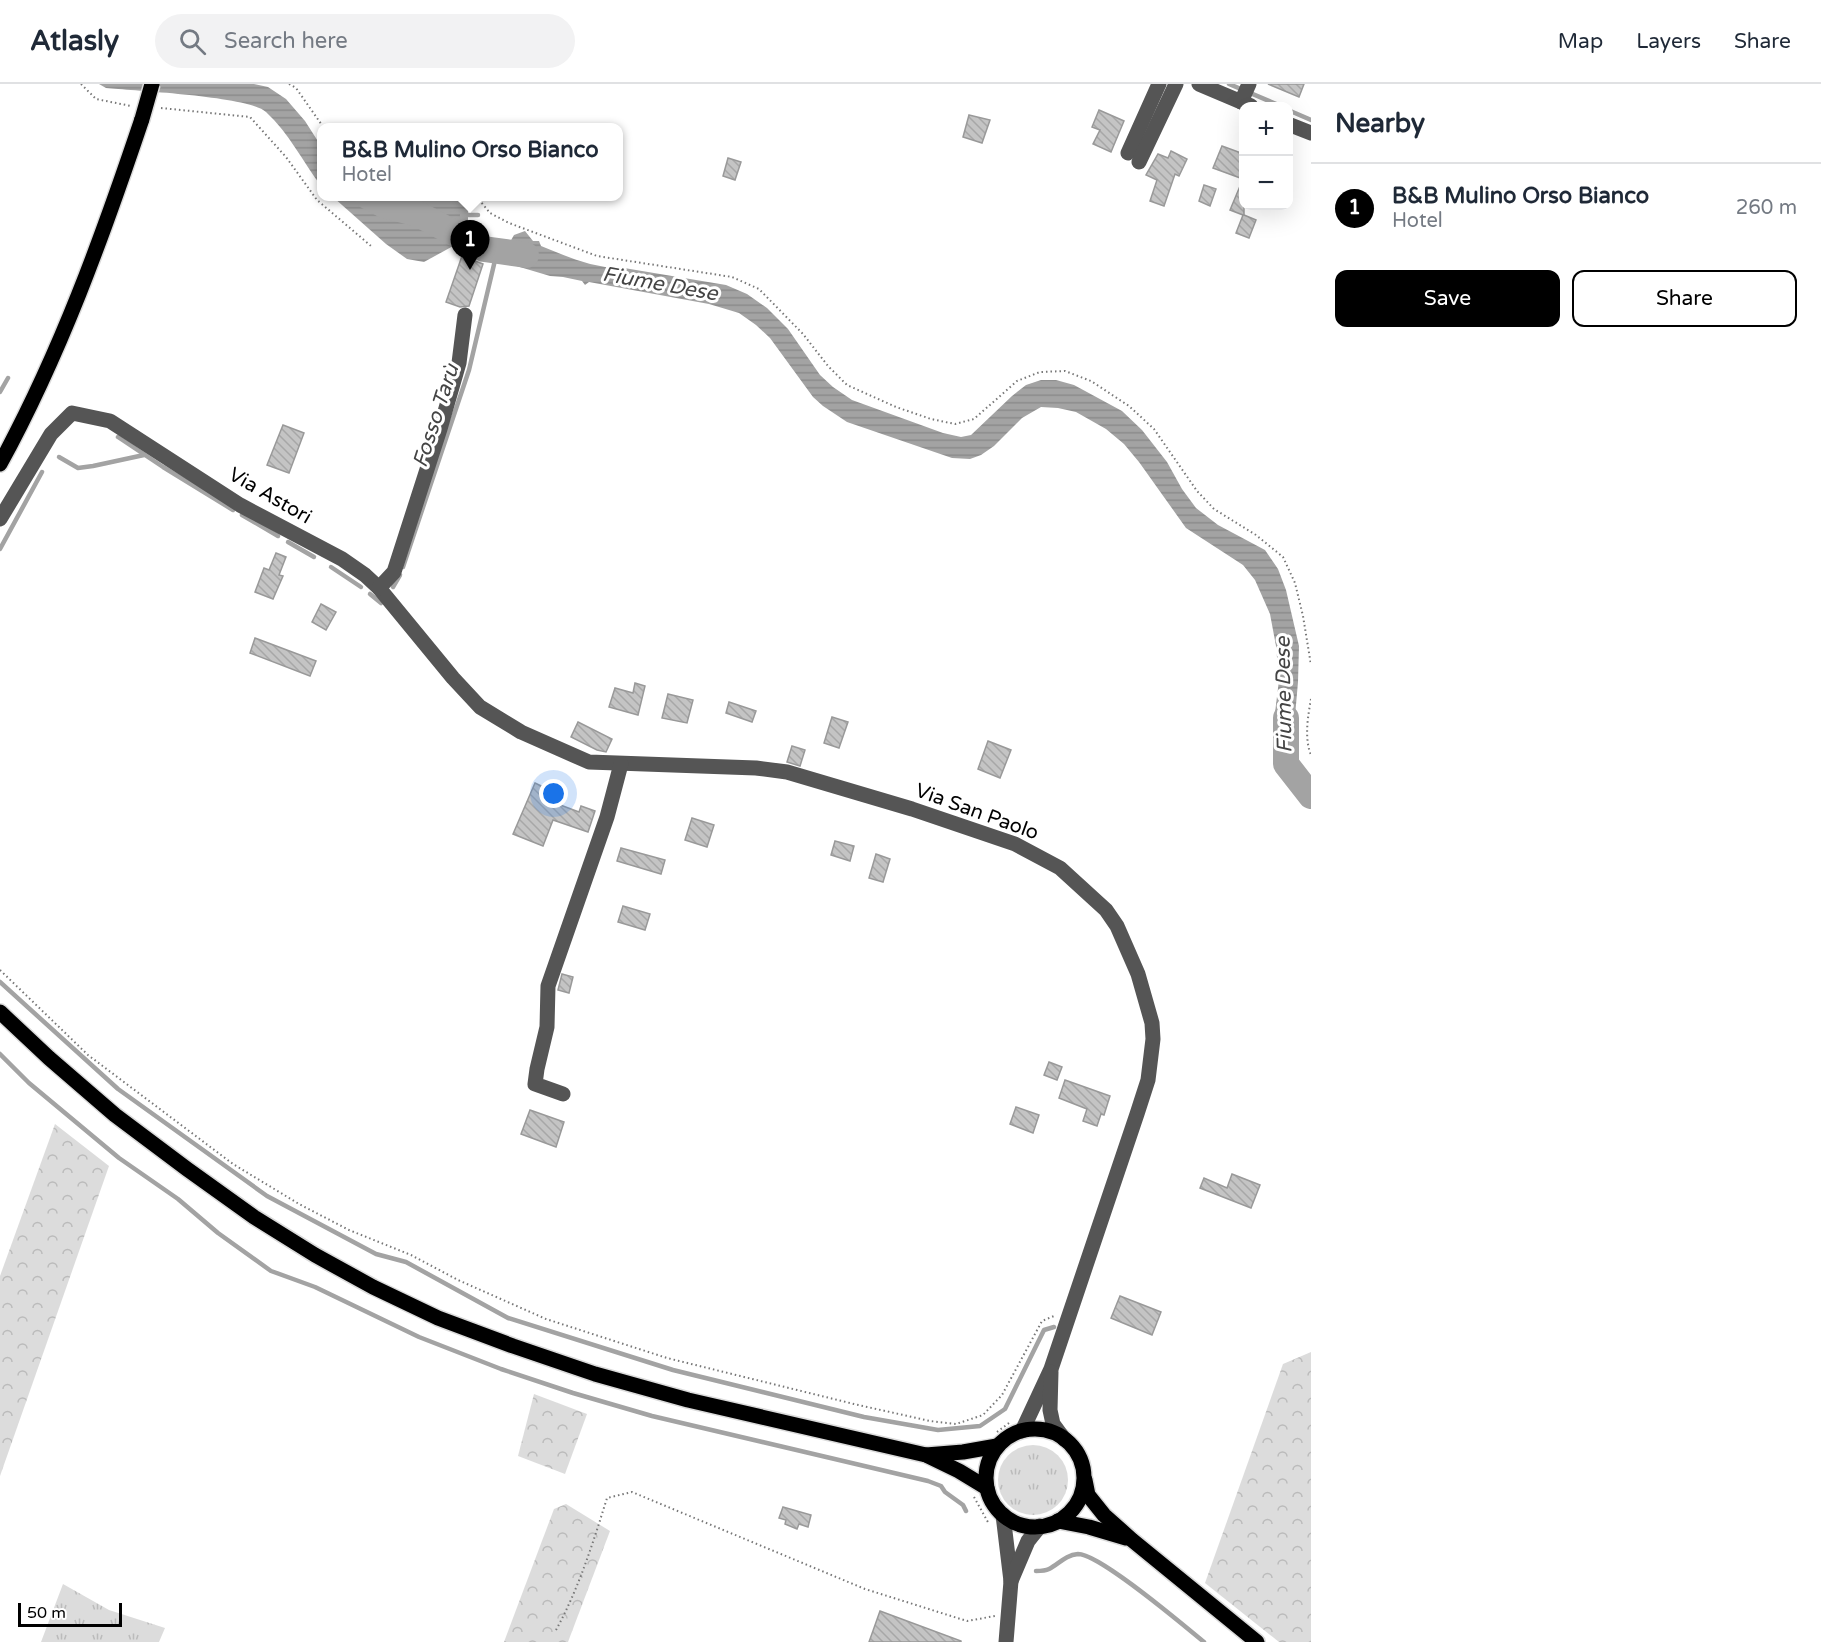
<!DOCTYPE html>
<meta charset="utf-8">
<style>
body{margin:0;font-family:"Varela Round",sans-serif;background:#f2f2f3;color:#1f2937}
.controls{position:absolute;right:18px;top:18px;display:grid;overflow:hidden;border-radius:12px;box-shadow:0 6px 24px #0002}
.controls button{width:54px;height:54px;display:grid;place-items:center;padding:0;border:0;border-bottom:2px solid #e0e1e3;background:#fff;color:#1f2937;font:30px sans-serif}
.scale{position:absolute;left:18px;bottom:15px;width:104px;box-sizing:border-box;padding-left:6px;border:3px solid #000;border-top:0;font-size:16px;line-height:21px;white-space:nowrap;color:#000;-webkit-text-stroke:4px #fff;paint-order:stroke}
.you{position:absolute;left:554px;top:710px;width:21px;height:21px;margin:-15px;border:4px solid #fff;border-radius:50%;background:#1a73e8;box-shadow:0 0 0 9px #1a73e833}
.badge{display:grid;place-items:center;width:39px;height:39px;border-radius:50%;background:#000;color:#fff;font-size:20px;font-weight:700}
.pin{position:absolute;translate:-50% -50px;filter:drop-shadow(0 2px 3px #0008)}
.pin::after{content:'';position:absolute;top:32px;width:21px;height:18px;background:inherit;clip-path:polygon(0 0,100% 0,50% 100%)}
.popup{position:absolute;left:317px;top:39px;width:306px;height:78px;box-sizing:border-box;display:grid;place-content:center;border-radius:12px;background:#fff;filter:drop-shadow(0 2px 4px #0005);font-size:20px;white-space:nowrap;color:#747a83}
.popup b{font-size:22px;color:#1f2937}
.popup::after{content:'';position:absolute;left:50%;top:100%;margin-left:-12px;border:12px solid transparent;border-top-color:#fff}
.list{margin:0;padding:0;list-style:none}
h2{display:flex;justify-content:space-between;align-items:center;height:78px;margin:0;padding:0 24px;font-size:26px}
h2 small{font-size:20px;font-weight:400;color:#747a83}
.list li{display:grid;grid-template-columns:39px 1fr auto;gap:18px;align-items:center;box-sizing:border-box;height:90px;padding:0 24px;border-top:2px solid #e0e1e3}
.list b{display:block;font-size:22px;white-space:nowrap}
.list p{margin:0;font-size:20px;white-space:nowrap;color:#747a83}
.list em{font-size:20px;font-style:normal;color:#747a83}
.actions{display:flex;gap:12px;padding:18px 24px}
.actions a{flex:1;padding:14px 0;border:2px solid #000;border-radius:12px;text-align:center;font-size:21px;color:#000}
.actions .main{background:#000;color:#fff}
.icon{flex:none;width:33px;height:33px;fill:none;stroke:currentColor;stroke-width:2;stroke-linecap:round;stroke-linejoin:round}
.map{position:relative;flex:none;width:1311px;height:1558px;overflow:hidden}
header{display:flex;align-items:center;gap:36px;box-sizing:border-box;height:84px;padding:0 30px;background:#fff;border-bottom:2px solid #e0e1e3}
header strong{font-size:28px}
nav{display:flex;gap:33px;margin-inline-start:auto;font-size:21px}
.search{width:420px;height:54px;background:#f2f2f3;display:flex;align-items:center;gap:15px;box-sizing:border-box;padding:0 21px;border-radius:33px;color:#747a83;font-size:22px}
main{display:flex}
aside{flex:1;background:#fff}
.map>svg:first-child{display:block}
</style>
<header>
<strong>Atlasly</strong>
<div class="search"><svg class="icon" aria-label="search" viewBox="0 0 24 24"><circle cx="10" cy="10" r="6"/><path d="M15 15l6 6"/></svg>Search here</div>
<nav><a>Map</a><a>Layers</a><a>Share</a></nav>
</header>
<main>
<div class="map">
<svg width="1311" height="1558" viewBox="0 0 1311 1558">
<defs>
<pattern id="grass-tufts" width="24" height="20" patternUnits="userSpaceOnUse" patternTransform="scale(1.5)"><rect width="24" height="20" fill="#dcdcdc"/><path d="M3 7l-1-3M5 7V3M7 7l1-3M15 17l-1-3M17 17v-4M19 17l1-3" fill="none" stroke="#bbb"/></pattern>
<pattern id="forest-crowns" width="20" height="18" patternUnits="userSpaceOnUse" patternTransform="scale(1.5)"><rect width="20" height="18" fill="#dcdcdc"/><path d="M2 6a3 3 0 1 1 6 0M12 15a3 3 0 1 1 6 0" fill="none" stroke="#bbb"/></pattern>
<pattern id="water-rules" width="6" height="5" patternUnits="userSpaceOnUse" patternTransform="scale(1.5)"><rect width="6" height="5" fill="#a3a3a3"/><path d="M0 2.5h6" fill="none" stroke="#8b8b8b"/></pattern>
<pattern id="building-back-hatch" width="6" height="6" patternUnits="userSpaceOnUse" patternTransform="scale(1.5)"><rect width="6" height="6" fill="#c4c4c4"/><path d="M-1 5l2 2M0 0l6 6M5-1l2 2" fill="none" stroke="#a7a7a7"/></pattern>
</defs>
<rect width="100%" height="100%" fill="#fff"/>
<g fill="url(#grass-tufts)">
<circle cx="1033" cy="1396" r="35"/>
<path d="M 63,1500 L 109,1526 L 165,1544 L 159,1558 L 41,1558 Z"/>
</g>
<g fill="url(#forest-crowns)">
<path d="M 55,1040 L 109,1082 L 0,1392 L 0,1192 Z"/>
<path d="M 1311,1268 L 1311,1558 L 1279,1558 L 1205,1499 L 1283,1280 Z"/>
<path d="M 534,1310 L 587,1330 L 565,1390 L 518,1372 Z"/>
<path d="M 566,1420 L 610,1447 L 568,1558 L 504,1558 L 554,1425 Z"/>
</g>
<g fill="url(#water-rules)">
<path d="M 99,0 L 254,0 L 268,3 L 286,15 L 305,37 L 321,62 L 321,102 C 303,78 289,49 266,28 C 249,12 135,7 106,4 Z"/>
<path d="M 333,113 L 461,113 L 468,123 L 468,136 L 464,149 L 455,161 L 424,178 L 407,175 L 386,160 Z"/>
<path d="M 525,147 L 533,157 L 539,157 L 541,162 C 568,173 595,185 624,184 L 726,201 L 747,210 L 767,224 L 788,245 L 820,291 L 833,303 L 852,316 L 943,349 L 961,353 L 971,351 L 1012,312 L 1026,301 L 1041,296 L 1056,296 L 1074,301 L 1122,327 L 1142,346 L 1167,378 L 1182,405 L 1196,424 L 1218,441 L 1265,466 L 1278,485 L 1286,506 L 1299,562 L 1298,598 L 1292,666 L 1273,673 L 1274,637 L 1279,596 L 1276,562 L 1270,530 L 1255,496 L 1243,481 L 1186,444 L 1139,378 L 1124,360 L 1106,345 L 1076,328 L 1058,324 L 1041,323 L 1022,334 L 994,362 L 981,371 L 970,375 L 952,374 L 847,338 L 823,322 L 813,313 L 770,254 L 756,241 L 739,229 L 709,220 L 589,198 L 585,201 L 582,197 L 563,193 L 550,192 L 490,174 L 494,164 L 496,164 L 497,160 L 510,158 L 514,151 Z"/>
</g>
<g fill="none" stroke-linecap="round" stroke-linejoin="round">
<g stroke="#a3a3a3" stroke-width="4.5">
<path d="M 1229,0 L 1281,22"/>
<path d="M 1288,26 L 1311,36"/>
<path d="M 462,131 L 478,131"/>
<path d="M 0,308 L 8,294"/>
<path d="M 118,353 L 163,383 L 233,426"/>
<path d="M 59,373 L 78,384 L 93,382 L 144,371"/>
<path d="M 242,431 L 278,452"/>
<path d="M 288,458 L 314,473"/>
<path d="M 0,465 L 42,388"/>
<path d="M 331,483 L 361,503"/>
<path d="M 403,483 L 469,286 L 496,172"/>
<path d="M 393,503 L 400,491"/>
<path d="M 370,510 L 381,519 L 383,516"/>
<path d="M 0,898 L 118,1005 L 267,1112 L 376,1170 L 406,1178 L 508,1234 L 673,1286 L 864,1333 L 938,1346 L 980,1342 L 1005,1325 L 1044,1246 L 1054,1243"/>
<path d="M 0,970 L 29,999 L 119,1074 L 178,1115 L 218,1149 L 271,1187 L 315,1203 L 419,1253 L 501,1285 L 573,1309 L 652,1332 L 928,1397 L 941,1402 L 945,1408 L 963,1421 L 966,1427"/>
<path d="M 1036,1487 C 1040,1487 1045,1487 1049,1485 C 1059,1480 1065,1471 1078,1470 C 1100,1470 1183,1541 1204,1558"/>
</g>
<g stroke="#a3a3a3" stroke-width="26">
<path d="M 367,112 L 384,121 L 418,130 L 484,165 L 526,171"/>
<path d="M 1286,634 L 1286,680 L 1311,712"/>
</g>
</g>
<g fill="url(#building-back-hatch)" stroke="#999" stroke-width="1.5">
<path d="M 1268,0 L 1304,0 L 1299,13 Z"/>
<path d="M 1099,26 L 1124,37 L 1111,68 L 1093,60 L 1100,46 L 1092,43 Z"/>
<path d="M 969,31 L 990,36 L 982,59 L 963,53 Z"/>
<path d="M 1222,62 L 1244,70 L 1244,131 L 1256,136 L 1249,154 L 1236,149 L 1243,131 L 1230,126 L 1243,95 L 1213,84 Z"/>
<path d="M 1171,67 L 1187,75 L 1179,92 L 1175,90 L 1164,122 L 1150,117 L 1157,96 L 1146,91 L 1158,70 L 1168,74 Z"/>
<path d="M 728,74 L 741,78 L 735,96 L 723,92 Z"/>
<path d="M 1204,101 L 1216,105 L 1210,122 L 1199,117 Z"/>
<path d="M 462,172 L 483,180 L 469,222 L 460,223 L 446,218 Z"/>
<path d="M 283,341 L 304,349 L 289,389 L 267,381 Z"/>
<path d="M 276,469 L 286,473 L 279,491 L 283,492 L 273,515 L 255,508 L 264,484 L 269,486 Z"/>
<path d="M 321,520 L 336,528 L 326,546 L 312,538 Z"/>
<path d="M 255,554 L 316,577 L 310,592 L 250,569 Z"/>
<path d="M 635,599 L 645,602 L 638,631 L 609,623 L 615,604 L 633,609 Z"/>
<path d="M 668,610 L 693,616 L 687,639 L 662,634 Z"/>
<path d="M 729,618 L 756,627 L 752,638 L 726,629 Z"/>
<path d="M 832,633 L 848,638 L 839,664 L 824,659 Z"/>
<path d="M 578,638 L 612,655 L 606,668 L 597,666 L 571,653 Z"/>
<path d="M 988,657 L 1011,666 L 1000,694 L 978,685 Z"/>
<path d="M 792,662 L 805,666 L 800,682 L 787,678 Z"/>
<path d="M 535,699 L 552,707 L 547,716 L 579,728 L 581,722 L 595,727 L 588,748 L 553,736 L 543,762 L 513,750 Z"/>
<path d="M 692,734 L 714,741 L 707,763 L 685,756 Z"/>
<path d="M 835,757 L 854,762 L 850,777 L 831,771 Z"/>
<path d="M 621,764 L 665,776 L 661,790 L 617,777 Z"/>
<path d="M 876,770 L 890,775 L 883,798 L 869,794 Z"/>
<path d="M 623,822 L 650,830 L 645,846 L 618,838 Z"/>
<path d="M 562,890 L 573,893 L 569,909 L 558,906 Z"/>
<path d="M 1049,978 L 1062,983 L 1057,996 L 1044,991 Z"/>
<path d="M 1065,996 L 1110,1012 L 1104,1031 L 1101,1030 L 1097,1042 L 1083,1037 L 1087,1025 L 1059,1014 Z"/>
<path d="M 1016,1023 L 1039,1031 L 1033,1049 L 1010,1040 Z"/>
<path d="M 530,1026 L 564,1038 L 556,1063 L 521,1050 Z"/>
<path d="M 1232,1090 L 1260,1101 L 1251,1124 L 1200,1104 L 1204,1094 L 1227,1104 Z"/>
<path d="M 1120,1212 L 1161,1228 L 1152,1251 L 1111,1234 Z"/>
<path d="M 783,1423 L 811,1431 L 808,1443 L 799,1440 L 797,1445 L 785,1440 L 786,1436 L 779,1434 Z"/>
<path d="M 880,1527 L 961,1557 L 961,1558 L 869,1558 Z"/>
</g>
<g fill="none" stroke-linecap="round" stroke-linejoin="round">
<g stroke="#dbdbdb" stroke-width="18">
<g id="major">
<path d="M 0,380 C 60,270 102,154 142,35"/>
<path d="M 0,928 L 49,974 L 115,1031 L 187,1085 L 254,1133 L 315,1171 L 373,1203 L 438,1234 L 513,1262 L 595,1290 L 688,1316 L 926,1371 L 959,1387 L 987,1404"/>
<circle cx="1035" cy="1394" r="49"/>
<path d="M 926,1371 L 963,1368 L 997,1362"/>
<path d="M 1085,1396 L 1088,1411 L 1104,1431 L 1132,1456 L 1257,1558"/>
<path d="M 1058,1437 L 1089,1443 L 1126,1454"/>
</g>
</g>
<g stroke="#777" stroke-width="2" stroke-dasharray="1.5 3" stroke-linecap="butt">
<path d="M 81,0 L 96,15 L 131,22"/>
<path d="M 289,0 L 296,4 L 324,44"/>
<path d="M 161,24 L 250,33 L 286,73 L 317,116 L 371,162"/>
<path d="M 476,112 L 490,129 L 509,139 L 597,172 L 732,193 L 759,205 L 803,250 L 828,282 L 847,301 L 896,323 L 931,335 L 955,340 L 974,335 L 1017,297 L 1040,288 L 1065,287 L 1091,297 L 1129,322 L 1154,345 L 1197,407 L 1214,425 L 1256,451 L 1283,473 L 1295,499 L 1303,532 L 1311,581"/>
<path d="M 1311,615 C 1308,632 1304,654 1311,671"/>
<path d="M 0,886 L 88,971 L 233,1080 L 299,1120 L 349,1146 L 411,1171 L 458,1196 L 546,1235 L 667,1274 L 854,1320 L 930,1337 L 956,1340 L 983,1331 L 1002,1311 L 1042,1237 L 1054,1232"/>
<path d="M 997,1348 L 1009,1339"/>
<path d="M 974,1413 L 989,1440"/>
<path d="M 556,1546 C 579,1504 593,1459 607,1414 L 632,1408 L 865,1505 L 967,1537 L 995,1532"/>
</g>
<g stroke="#555" stroke-width="15">
<path d="M 1199,0 L 1251,22"/>
<path d="M 1241,18 L 1249,0"/>
<path d="M 1288,40 L 1311,49"/>
<path d="M 1128,69 L 1159,0"/>
<path d="M 1139,78 L 1176,0"/>
<path d="M 0,435 L 51,350 L 72,329 L 110,337 L 240,421 L 342,475 L 365,491 L 379,504 L 453,594 L 480,623 L 521,648 L 589,678 L 756,684 L 787,688 L 912,725 L 1015,760 L 1060,784 L 1106,826 L 1117,842 L 1138,890 L 1152,939 L 1153,955 L 1148,996 L 1137,1030 L 1051,1285 L 1022,1347"/>
<path d="M 379,504 L 394,488 L 440,345 L 459,279 L 465,231"/>
<path d="M 563,1010 L 535,1000 L 537,985 L 547,943 L 548,902 L 607,733 L 621,680"/>
<path d="M 1051,1288 L 1050,1326 L 1053,1340 L 1064,1355"/>
<path d="M 1003,1431 L 1011,1497 L 1006,1558"/>
<path d="M 1011,1497 L 1028,1457 L 1040,1442"/>
</g>
<use href="#major" stroke="#000" stroke-width="15"/>
<g stroke="#dbdbdb" stroke-width="18" stroke-linecap="butt">
<path id="major-bridge" d="M 142,35 L 152,0"/>
</g>
<use href="#major-bridge" stroke="#000" stroke-width="15"/>
</g>
<g text-anchor="middle" dominant-baseline="central" stroke-width="6" stroke-linejoin="round" paint-order="stroke">
<g font-size="20" fill="#000" stroke="#fff">
<text transform="translate(270 412) rotate(30)">Via Astori</text>
<text transform="translate(977 728) rotate(20)">Via San Paolo</text>
</g>
<g font-size="21" font-style="italic" fill="#444" stroke="#fff">
<text transform="translate(660 200) rotate(10)">Fiume Dese</text>
<text transform="translate(436 332) rotate(-72)">Fosso Tarù</text>
<text transform="translate(1284 611) rotate(-91)">Fiume Dese</text>
</g>
</g>
</svg>
<div class="controls">
<button>+</button>
<button>−</button>
</div>
<div class="scale">50 m</div>
<div class="you"></div>
<div class="pin badge" style="left:470px;top:186px">1</div>
<div class="popup"><b>B&amp;B Mulino Orso Bianco</b>Hotel</div>
</div>
<aside>
<h2>Nearby<small></small></h2>
<ul class="list">
<li><span class="badge">1</span><div><b>B&amp;B Mulino Orso Bianco</b><p>Hotel</p></div><em>260 m</em></li>
</ul>
<div class="actions"><a class="main">Save</a><a>Share</a></div>
</aside>
</main>
